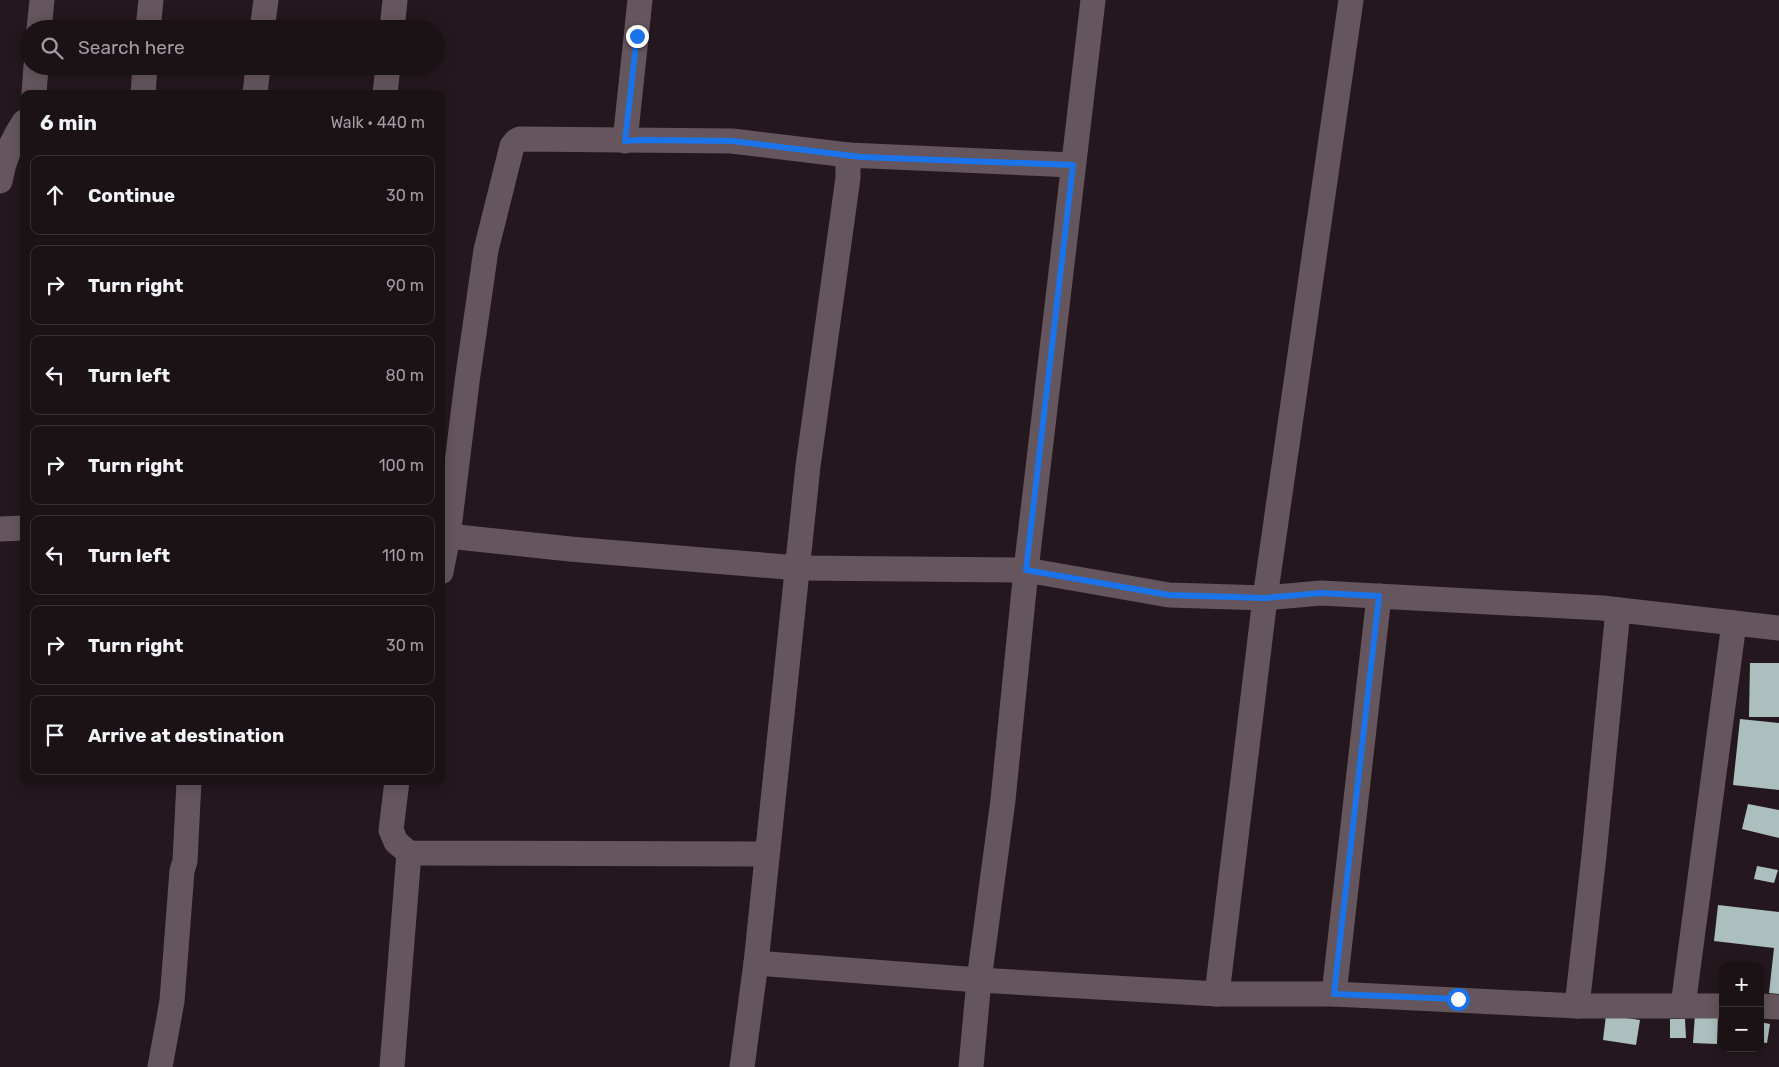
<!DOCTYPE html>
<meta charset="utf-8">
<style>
body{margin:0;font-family:Rubik,sans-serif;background:#241b1f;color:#f1f3f6}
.controls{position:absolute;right:15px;bottom:15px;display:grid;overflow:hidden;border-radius:10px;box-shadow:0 2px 12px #0003}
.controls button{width:45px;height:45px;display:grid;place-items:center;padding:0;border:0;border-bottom:1px solid #393235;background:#1b1216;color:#f1f3f6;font:25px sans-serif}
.stop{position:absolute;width:15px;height:15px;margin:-11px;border:4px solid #1a73e8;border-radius:50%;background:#fff}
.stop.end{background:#1a73e8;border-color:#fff;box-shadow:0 1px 5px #0008}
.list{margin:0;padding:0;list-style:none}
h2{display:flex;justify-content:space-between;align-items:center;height:65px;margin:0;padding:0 20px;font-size:21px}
h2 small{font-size:16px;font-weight:400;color:#a09ea1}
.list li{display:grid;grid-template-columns:32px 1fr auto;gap:15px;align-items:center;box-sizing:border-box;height:80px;margin:0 10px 10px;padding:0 10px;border:1px solid #393235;border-radius:10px}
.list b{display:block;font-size:19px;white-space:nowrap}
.list em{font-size:16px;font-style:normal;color:#a09ea1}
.icon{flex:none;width:28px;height:28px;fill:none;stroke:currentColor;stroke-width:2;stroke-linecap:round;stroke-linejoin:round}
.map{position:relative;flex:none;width:1779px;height:1067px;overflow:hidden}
.search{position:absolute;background:#1b1216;box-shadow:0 2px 12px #0003;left:20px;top:20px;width:425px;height:55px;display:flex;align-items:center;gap:12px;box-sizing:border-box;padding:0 18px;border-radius:28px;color:#a09ea1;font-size:19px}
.panel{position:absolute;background:#1b1216;box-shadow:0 2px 12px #0003;left:20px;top:90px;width:425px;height:695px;border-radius:10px}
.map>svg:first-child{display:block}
</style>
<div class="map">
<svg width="1779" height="1067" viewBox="0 0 1779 1067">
<rect width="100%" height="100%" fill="#24181e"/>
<g fill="#abbfbf">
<path d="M 1750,663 L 1779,663 L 1779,717 L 1749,717 Z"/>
<path d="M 1740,719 L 1779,723 L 1779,790 L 1733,785 Z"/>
<path d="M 1748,804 L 1779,810 L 1779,838 L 1742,829 Z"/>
<path d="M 1757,866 L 1778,870 L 1774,883 L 1754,879 Z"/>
<path d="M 1718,905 L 1779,912 L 1779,994 L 1769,993 L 1774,948 L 1714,941 Z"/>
<path d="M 1695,1014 L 1718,1015 L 1717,1044 L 1693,1043 Z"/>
<path d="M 1606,1015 L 1640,1020 L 1636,1045 L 1603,1040 Z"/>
<path d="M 1670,1019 L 1685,1019 L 1686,1038 L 1670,1038 Z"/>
<path d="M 1760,1022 L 1770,1024 L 1767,1043 L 1760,1042 Z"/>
</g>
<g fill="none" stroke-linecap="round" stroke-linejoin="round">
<g stroke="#65565d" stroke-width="25">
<path d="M 39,29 L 42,0"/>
<path d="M 148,29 L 151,0"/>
<path d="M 262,29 L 266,0"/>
<path d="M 392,29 L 395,0"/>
<path d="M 34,94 L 36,66"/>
<path d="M 143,94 L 145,66"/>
<path d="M 255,94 L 258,66"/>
<path d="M 385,94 L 388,66"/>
<path d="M 625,141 L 640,0"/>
<path d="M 0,181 C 4,159 11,141 24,122"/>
<path d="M 0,529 L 24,528"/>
<path d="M 448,536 L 570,549 L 798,568 L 1026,570 L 1169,595 L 1265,598 L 1321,593 L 1602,608 L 1779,628"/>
<path d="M 441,572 L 448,536 L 467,382 L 486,250 L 512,146 L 516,141 L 520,139 L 732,141 L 848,155"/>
<path d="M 397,781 L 391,830 L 396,842 L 409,853 L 767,854"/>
<path d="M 756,963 L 979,980 L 1217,994 L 1334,994 L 1577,1006 L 1723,1006"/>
<path d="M 1217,994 L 1265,598 L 1351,0"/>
<path d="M 1334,994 L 1379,596"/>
<path d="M 1577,1006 L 1594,855 L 1618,610"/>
<path d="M 1683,1006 L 1734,623"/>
<path d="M 1760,1006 L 1779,1007"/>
<path d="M 160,1067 L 172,1001 L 182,871 L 185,861 L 189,781"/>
<path d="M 392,1067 L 409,853"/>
<path d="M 742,1067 L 756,963 L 808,466 L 848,178 L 848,155 L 1073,165"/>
<path d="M 971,1067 L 979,980 L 1003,800 L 1026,570 L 1093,0"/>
</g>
</g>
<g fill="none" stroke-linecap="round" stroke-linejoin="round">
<path stroke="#1a73e8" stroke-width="6" d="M 637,36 L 625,141 L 640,140 L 732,141 L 861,157 L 1073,165 L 1026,570 L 1169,595 L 1265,598 L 1321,593 L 1379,596 L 1334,994 L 1458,999"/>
</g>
</svg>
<div class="controls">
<button>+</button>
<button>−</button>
</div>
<div class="stop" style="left:1458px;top:999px"></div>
<div class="stop end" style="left:637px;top:36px"></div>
<div class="search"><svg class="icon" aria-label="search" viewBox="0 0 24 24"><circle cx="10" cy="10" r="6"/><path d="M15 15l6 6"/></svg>Search here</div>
<section class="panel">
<h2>6 min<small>Walk · 440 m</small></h2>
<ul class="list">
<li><svg class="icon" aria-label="ahead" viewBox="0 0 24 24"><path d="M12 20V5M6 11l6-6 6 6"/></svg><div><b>Continue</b></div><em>30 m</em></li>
<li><svg class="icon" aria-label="right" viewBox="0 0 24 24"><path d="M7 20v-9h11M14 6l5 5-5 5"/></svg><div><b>Turn right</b></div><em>90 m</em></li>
<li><svg class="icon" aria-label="left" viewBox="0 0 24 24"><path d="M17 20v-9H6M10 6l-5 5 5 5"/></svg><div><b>Turn left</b></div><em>80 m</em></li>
<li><svg class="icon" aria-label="right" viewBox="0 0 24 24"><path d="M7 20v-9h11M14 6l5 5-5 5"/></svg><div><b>Turn right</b></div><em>100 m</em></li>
<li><svg class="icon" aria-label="left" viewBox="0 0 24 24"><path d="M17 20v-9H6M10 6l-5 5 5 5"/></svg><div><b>Turn left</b></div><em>110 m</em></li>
<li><svg class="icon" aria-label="right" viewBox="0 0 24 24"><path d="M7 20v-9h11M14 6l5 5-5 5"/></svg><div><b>Turn right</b></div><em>30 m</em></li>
<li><svg class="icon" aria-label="arrive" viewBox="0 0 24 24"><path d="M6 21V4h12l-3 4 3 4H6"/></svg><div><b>Arrive at destination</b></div></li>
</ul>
</section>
</div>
